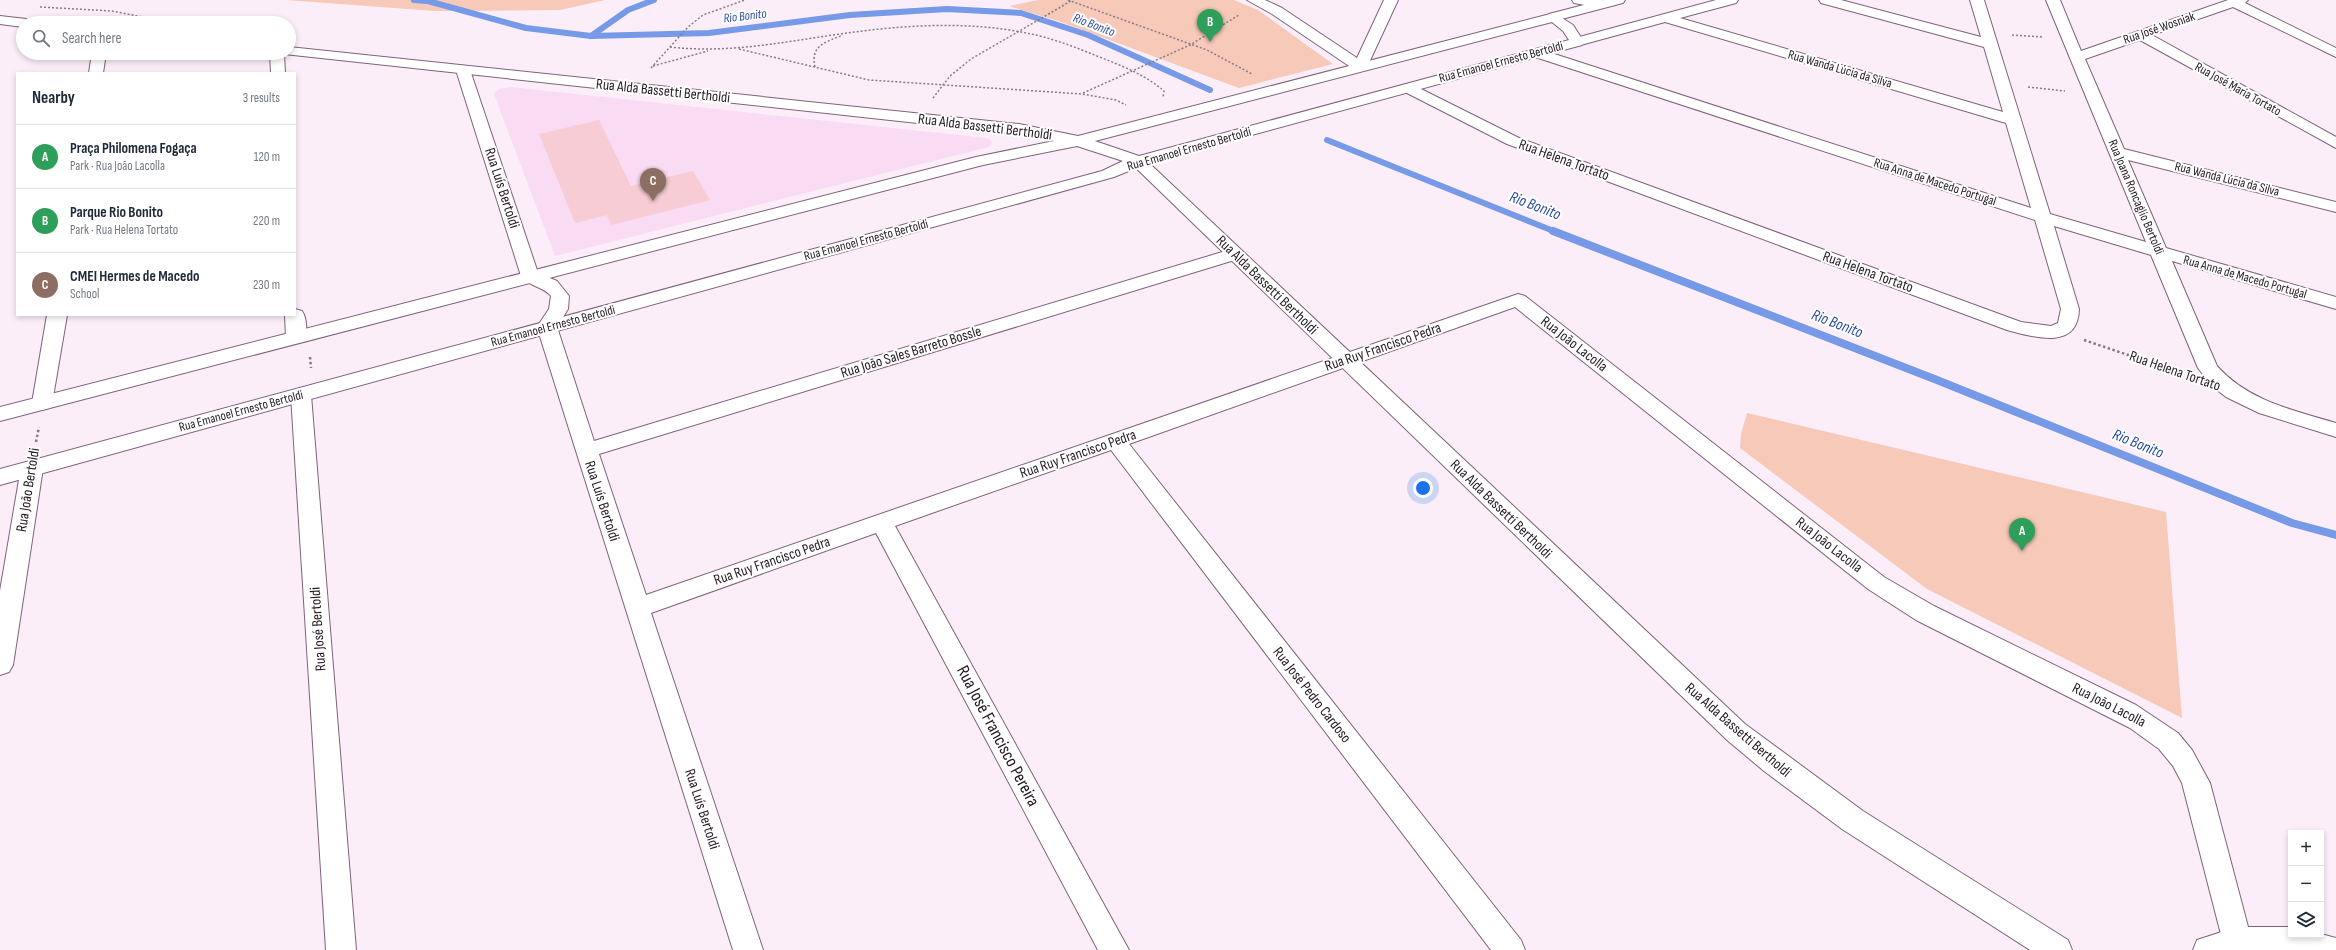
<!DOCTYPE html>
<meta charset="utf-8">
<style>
body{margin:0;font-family:"Sofia Sans Condensed",sans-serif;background:#f6f6f7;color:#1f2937}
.controls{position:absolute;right:12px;bottom:12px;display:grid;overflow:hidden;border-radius:0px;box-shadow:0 2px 6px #0003}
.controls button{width:36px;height:36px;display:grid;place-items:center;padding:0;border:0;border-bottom:1px solid #e0e1e3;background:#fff;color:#1f2937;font:20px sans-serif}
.you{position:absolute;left:1423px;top:488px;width:14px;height:14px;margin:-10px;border:3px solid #fff;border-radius:50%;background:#1a73e8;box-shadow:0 0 0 6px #1a73e833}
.badge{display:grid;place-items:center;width:26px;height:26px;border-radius:50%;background:#2f7a21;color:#fff;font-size:13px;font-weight:700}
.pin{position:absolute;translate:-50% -33px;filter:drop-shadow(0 1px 2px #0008)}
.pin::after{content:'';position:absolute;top:21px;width:14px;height:12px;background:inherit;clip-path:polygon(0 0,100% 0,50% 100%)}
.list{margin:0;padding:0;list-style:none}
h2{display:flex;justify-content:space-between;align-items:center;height:52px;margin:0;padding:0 16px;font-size:17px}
h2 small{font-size:13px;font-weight:400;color:#747a83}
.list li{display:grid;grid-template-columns:26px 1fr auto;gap:12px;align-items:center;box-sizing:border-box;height:64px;padding:0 16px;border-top:1px solid #e0e1e3}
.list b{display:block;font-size:15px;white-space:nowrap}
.list p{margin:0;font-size:13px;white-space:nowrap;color:#747a83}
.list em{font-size:13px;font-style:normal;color:#747a83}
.icon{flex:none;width:22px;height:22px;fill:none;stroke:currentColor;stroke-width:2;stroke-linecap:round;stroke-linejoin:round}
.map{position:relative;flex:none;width:2336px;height:950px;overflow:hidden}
.search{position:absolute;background:#fff;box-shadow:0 2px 6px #0003;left:16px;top:16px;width:280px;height:44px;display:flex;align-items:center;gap:10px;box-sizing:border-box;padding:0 14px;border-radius:22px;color:#747a83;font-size:15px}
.panel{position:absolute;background:#fff;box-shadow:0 2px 6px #0003;left:16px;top:72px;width:280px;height:244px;border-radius:0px}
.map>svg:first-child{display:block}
</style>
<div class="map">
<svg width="2336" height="950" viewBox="0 0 2336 950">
<rect width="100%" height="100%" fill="#fbeef9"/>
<path fill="#fadbf4" d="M 511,87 L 986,138 L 991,140 L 992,143 L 989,147 L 555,256 L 494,94 L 499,89 Z"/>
<g fill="#f7c9b9">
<path d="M 286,0 L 605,0 L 560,10 L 435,11 Z"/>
<path d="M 1038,0 L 1234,0 L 1258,10 L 1333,64 L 1239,88 L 1058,21 L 1009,6 Z"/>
<path d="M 1747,413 L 2166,512 L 2182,718 L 1927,589 L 1740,448 L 1741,434 Z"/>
</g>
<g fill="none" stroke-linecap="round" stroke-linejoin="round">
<g stroke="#7699e8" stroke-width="6">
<path d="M 414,0 L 428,1 L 526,28 L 591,36 L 709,33 L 850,15 L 947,9 L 1021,13 L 1088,35 L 1210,90"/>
<path d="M 591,36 L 628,10 L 654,0"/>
<path d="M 1327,140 L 1556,232"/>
</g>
<path stroke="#7699e8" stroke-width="8" d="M 1553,231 L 1937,380 L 2292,523 L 2336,535"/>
</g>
<path fill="#f7ccd4" d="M 599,120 L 631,186 L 693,171 L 710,200 L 611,225 L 607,215 L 575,223 L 539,134 Z"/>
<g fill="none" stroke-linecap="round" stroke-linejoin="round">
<g stroke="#7f627a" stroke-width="2">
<g id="street">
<path d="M 1247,0 L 1265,0 L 1282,8 L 1357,58 L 1384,0 L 1398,0 L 1367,67 L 1360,71 L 1355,70 L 1272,14 Z"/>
<path d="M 1603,0 L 1625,0 L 1623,3 L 1554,21 L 1547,17 L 1549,14 Z"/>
<path d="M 1716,0 L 1738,0 L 1736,3 L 1680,18 L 2003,112 L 1984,47 L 1821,3 L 1819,0 L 1841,0 L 1981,37 L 1970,0 L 1984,0 L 2050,214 L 2146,242 L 2046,0 L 2060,0 L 2081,51 L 2228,0 L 2248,0 L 2245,3 L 2336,48 L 2336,57 L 2233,7 L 2152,35 L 2336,137 L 2336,148 L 2140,40 L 2085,59 L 2124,149 L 2336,202 L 2336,212 L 2128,160 L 2166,248 L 2336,297 L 2336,309 L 2172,261 L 2217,366 C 2248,401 2293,410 2336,423 L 2336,437 L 2259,413 L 2226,397 L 2212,386 L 2198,368 L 2151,255 L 2054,226 L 2079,309 C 2078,351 2034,337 2007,330 L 1507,144 L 1403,91 L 1401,88 L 1403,85 L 1413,85 L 1519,138 L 2021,322 L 2051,326 L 2058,323 L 2061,309 L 2035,220 L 1532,56 L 1530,53 L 1537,49 L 1542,50 L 2031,208 L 2006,123 L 1665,22 L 1577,46 L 1570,42 L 1572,39 Z"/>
<path d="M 92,53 L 106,53 L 103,73 L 89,73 Z"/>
<path d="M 270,53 L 284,53 L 285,73 L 271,73 Z"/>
<path d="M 463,66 L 470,70 L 538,273 L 557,281 L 569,296 L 568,309 L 557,327 L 594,441 L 1229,250 L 1241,250 L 1244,254 L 1241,258 L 599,454 L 646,595 L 1518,294 L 1525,296 L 1884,577 L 1934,606 L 2136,705 L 2178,733 L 2192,750 L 2210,783 L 2252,942 L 2249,950 L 2225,950 L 2182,783 L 2173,766 L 2159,749 L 2130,728 L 1916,620 L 1868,589 L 1515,307 L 1129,444 L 1521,940 L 1525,950 L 1491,950 L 1111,450 L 895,526 L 1129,950 L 1098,950 L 876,533 L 651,613 L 763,950 L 733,950 L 537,327 L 549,309 L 551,296 C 543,286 527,286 521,276 L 456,70 Z"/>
<path d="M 295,309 L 302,311 C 307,318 308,334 303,341 L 296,343 L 289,341 L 286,337 L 285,315 L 295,315 Z"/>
<path d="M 47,315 L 67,315 L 52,403 L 49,408 L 42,410 L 35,408 L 32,403 Z"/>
<path d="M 301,388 L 308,390 L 311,395 L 356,950 L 326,950 L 291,395 L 294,390 Z"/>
<path d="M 32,461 L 40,463 L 43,468 L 13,665 L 9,672 L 0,675 L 0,591 L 21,468 L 24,463 Z"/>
</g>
</g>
<g stroke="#7f627a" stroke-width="2">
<g id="secondary">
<path d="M 1572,0 L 1601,0 L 1608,4 L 1601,8 L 1574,3 Z"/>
<path d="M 1554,13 L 1573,25 L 1584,42 L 1582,45 L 1149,163 L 1745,724 L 1863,811 L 2068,940 L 2072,950 L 2030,950 L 1842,829 L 1764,771 L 1727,740 L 1136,168 L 1114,177 L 0,485 L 0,469 L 1102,171 L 1123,161 L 1077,146 L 983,165 L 0,421 L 0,407 L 976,157 L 1054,141 L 1019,134 L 284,54 L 289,53 L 289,47 L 1019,124 L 1078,136 ZM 1552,22 L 1563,31 L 1569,40 L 1139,156 L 1095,141 Z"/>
<path d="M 0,16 L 26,19 L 33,23 L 23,23 L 23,27 L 0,24 Z"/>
<path d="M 2237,927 L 2289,927 L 2291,928 L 2291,935 L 2321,934 L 2336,938 L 2336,950 L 2193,950 L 2197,940 Z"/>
</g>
</g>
<g stroke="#877b85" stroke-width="1.5" stroke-dasharray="2 2" stroke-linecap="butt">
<path d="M 1068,0 L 1207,50 L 1252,74"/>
<path d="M 40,7 L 112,11 L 173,23"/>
<path d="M 2012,35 L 2043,37"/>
<path d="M 670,47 C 731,54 788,41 847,33 C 905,25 968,21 1026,33 C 1048,37 1070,45 1092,54 C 1117,64 1143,73 1164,91 L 1163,97"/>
<path d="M 739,49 L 869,80 L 1082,94 L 1116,100 L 1126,105"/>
<path d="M 653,66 L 708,51"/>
<path d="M 815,67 C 810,45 826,42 843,35"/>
<path d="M 651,68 L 688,27 L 703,15 L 745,0"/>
<path d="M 2028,87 L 2065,91"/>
<path d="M 1083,93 L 1190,45 L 1239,15"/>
<path d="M 933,98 L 950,76 L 971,59 L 1071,1"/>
</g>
<g stroke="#877b85" stroke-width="2.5" stroke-dasharray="2.5 2.5" stroke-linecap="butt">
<path d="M 2084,340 L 2181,373"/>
<path d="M 310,357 L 311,368"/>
<path d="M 36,442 L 39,427"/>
</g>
<use href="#street" fill="#fff" fill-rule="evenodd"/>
<use href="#secondary" fill="#fff" fill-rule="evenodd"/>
</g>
<g text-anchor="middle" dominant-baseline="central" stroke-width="4" stroke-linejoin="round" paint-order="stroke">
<g font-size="13" font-style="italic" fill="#284ba6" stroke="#fff">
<text transform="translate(745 16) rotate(-7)">Rio Bonito</text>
<text transform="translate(1094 25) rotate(21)">Rio Bonito</text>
</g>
<g font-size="13" fill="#251a23" stroke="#fff">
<text transform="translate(2159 28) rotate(-19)">Rua José Wosniak</text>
<text transform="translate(1501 62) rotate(-15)">Rua Emanoel Ernesto Bertoldi</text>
<text transform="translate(1840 69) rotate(16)">Rua Wanda Lúcia da Silva</text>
<text transform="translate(2238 89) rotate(29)">Rua José Maria Tortato</text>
<text transform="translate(1189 149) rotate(-16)">Rua Emanoel Ernesto Bertoldi</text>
<text transform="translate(2227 179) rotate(14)">Rua Wanda Lúcia da Silva</text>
<text transform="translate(1935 182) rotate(18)">Rua Anna de Macedo Portugal</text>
<text transform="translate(2136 197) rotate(67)">Rua Joana Roncaglio Bertoldi</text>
<text transform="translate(866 240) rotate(-15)">Rua Emanoel Ernesto Bertoldi</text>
<text transform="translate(2245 277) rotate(16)">Rua Anna de Macedo Portugal</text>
<text transform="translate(553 326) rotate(-15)">Rua Emanoel Ernesto Bertoldi</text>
<text transform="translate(241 411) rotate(-15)">Rua Emanoel Ernesto Bertoldi</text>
</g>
<g font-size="15" fill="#251a23" stroke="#fff">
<text transform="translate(663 91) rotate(6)">Rua Alda Bassetti Bertholdi</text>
<text transform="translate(985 127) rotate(7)">Rua Alda Bassetti Bertholdi</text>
<text transform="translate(1564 160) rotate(20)">Rua Helena Tortato</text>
<text transform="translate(502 188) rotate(72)">Rua Luís Bertoldi</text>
<text transform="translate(1868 272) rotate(20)">Rua Helena Tortato</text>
<text transform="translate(1267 285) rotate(44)">Rua Alda Bassetti Bertholdi</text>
<text transform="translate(1574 344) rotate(38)">Rua João Lacolla</text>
<text transform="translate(1383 347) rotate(-19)">Rua Ruy Francisco Pedra</text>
<text transform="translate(911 352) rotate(-17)">Rua João Sales Barreto Bossle</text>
<text transform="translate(2175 371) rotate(19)">Rua Helena Tortato</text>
<text transform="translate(1078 454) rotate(-19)">Rua Ruy Francisco Pedra</text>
<text transform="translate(28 490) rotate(-81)">Rua João Bertoldi</text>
<text transform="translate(602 501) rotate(72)">Rua Luís Bertoldi</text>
<text transform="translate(1501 509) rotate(44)">Rua Alda Bassetti Bertholdi</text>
<text transform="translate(1829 545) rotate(38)">Rua João Lacolla</text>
<text transform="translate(772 561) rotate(-19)">Rua Ruy Francisco Pedra</text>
<text transform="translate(318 629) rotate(-94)">Rua José Bertoldi</text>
<text transform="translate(1312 695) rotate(52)">Rua José Pedro Cardoso</text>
<text transform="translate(2109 705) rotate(27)">Rua João Lacolla</text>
<text transform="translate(1738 730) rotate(41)">Rua Alda Bassetti Bertholdi</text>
<text transform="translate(702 809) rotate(72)">Rua Luís Bertoldi</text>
</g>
<g font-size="16" font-style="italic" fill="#284ba6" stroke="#fff">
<text transform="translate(1535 206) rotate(21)">Rio Bonito</text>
<text transform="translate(1837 324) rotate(21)">Rio Bonito</text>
<text transform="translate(2138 444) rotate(22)">Rio Bonito</text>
</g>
<g font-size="18" fill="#251a23" stroke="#fff">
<text transform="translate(998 736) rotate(62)">Rua José Francisco Pereira</text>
</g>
</g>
</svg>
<div class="controls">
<button>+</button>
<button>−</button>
<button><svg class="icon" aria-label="layers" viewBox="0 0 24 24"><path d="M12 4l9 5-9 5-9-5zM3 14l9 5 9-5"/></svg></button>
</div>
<div class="you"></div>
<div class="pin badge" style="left:2022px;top:551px;background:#2e9e5b">A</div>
<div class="pin badge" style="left:1210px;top:42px;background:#2e9e5b">B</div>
<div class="pin badge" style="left:653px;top:201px;background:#8d6e63">C</div>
<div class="search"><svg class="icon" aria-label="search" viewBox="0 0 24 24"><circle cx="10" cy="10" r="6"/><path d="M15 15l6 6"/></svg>Search here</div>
<section class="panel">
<h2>Nearby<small>3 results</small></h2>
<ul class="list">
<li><span class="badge" style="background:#2e9e5b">A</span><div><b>Praça Philomena Fogaça</b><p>Park · Rua João Lacolla</p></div><em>120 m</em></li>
<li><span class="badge" style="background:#2e9e5b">B</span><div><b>Parque Rio Bonito</b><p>Park · Rua Helena Tortato</p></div><em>220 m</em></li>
<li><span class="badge" style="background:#8d6e63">C</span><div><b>CMEI Hermes de Macedo</b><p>School</p></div><em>230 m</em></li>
</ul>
</section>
</div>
